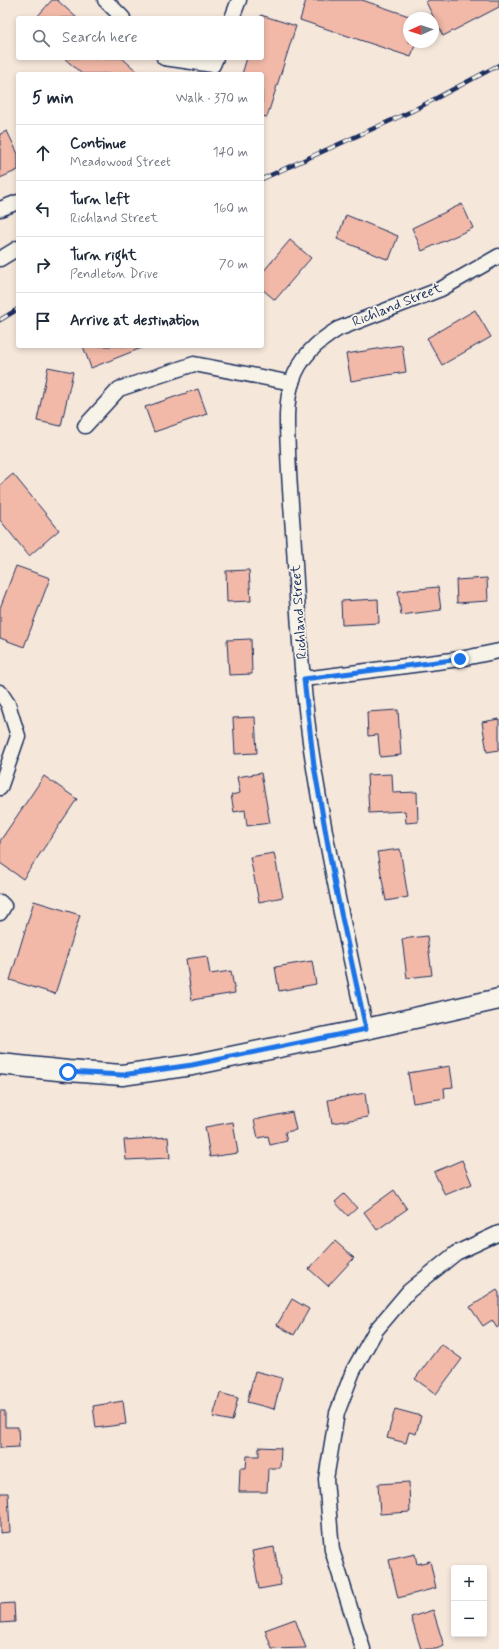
<!DOCTYPE html>
<meta charset="utf-8">
<style>
body{margin:0;font-family:Mynerve,sans-serif;background:#f2f2f3;color:#1f2937}
.controls{position:absolute;right:12px;bottom:12px;display:grid;overflow:hidden;border-radius:4px;box-shadow:0 2px 6px #0003}
.controls button{width:36px;height:36px;display:grid;place-items:center;padding:0;border:0;border-bottom:1px solid #e0e1e3;background:#fff;color:#1f2937;font:20px sans-serif}
.compass{position:absolute;left:403px;top:12px;width:36px;height:36px;border-radius:50%;background:#fff;box-shadow:0 2px 6px #0003;rotate:267deg}
.stop{position:absolute;width:12px;height:12px;margin:-9px;border:3px solid #1a73e8;border-radius:50%;background:#fff}
.stop.end{background:#1a73e8;border-color:#fff;box-shadow:0 1px 4px #0008}
.list{margin:0;padding:0;list-style:none}
h2{display:flex;justify-content:space-between;align-items:center;height:52px;margin:0;padding:0 16px;font-size:17px}
h2 small{font-size:13px;font-weight:400;color:#747a83}
.list li{display:grid;grid-template-columns:26px 1fr auto;gap:12px;align-items:center;box-sizing:border-box;height:56px;padding:0 16px;border-top:1px solid #e0e1e3}
.list b{display:block;font-size:15px;white-space:nowrap}
.list p{margin:0;font-size:13px;white-space:nowrap;color:#747a83}
.list em{font-size:13px;font-style:normal;color:#747a83}
.icon{flex:none;width:22px;height:22px;fill:none;stroke:currentColor;stroke-width:2;stroke-linecap:round;stroke-linejoin:round}
.map{position:relative;flex:none;width:499px;height:1649px;overflow:hidden}
.search{position:absolute;background:#fff;box-shadow:0 2px 6px #0003;left:16px;top:16px;width:248px;height:44px;display:flex;align-items:center;gap:10px;box-sizing:border-box;padding:0 14px;border-radius:4px;color:#747a83;font-size:15px}
.panel{position:absolute;background:#fff;box-shadow:0 2px 6px #0003;left:16px;top:72px;width:248px;height:276px;border-radius:4px}
.map>svg:first-child{display:block}
</style>
<div class="map">
<svg width="499" height="1649" viewBox="0 0 499 1649">
<rect width="100%" height="100%" fill="#f6e7db"/>
<filter id="ink" filterUnits="userSpaceOnUse"><feTurbulence type="fractalNoise" baseFrequency=".025" numOctaves="2"/><feDisplacementMap in="SourceGraphic" scale="8" xChannelSelector="R" yChannelSelector="G"/><feConvolveMatrix kernelMatrix="1 2 1 2 8 2 1 2 1" color-interpolation-filters="sRGB"/></filter>
<g filter="url(#ink)">
<g fill="#f2b9a8" stroke="#1b2f5e">
<path d="M 52,0 L 57,0 L 77,18 L 36,18 Z"/>
<path d="M 306,0 L 362,0 L 415,18 L 409,18 L 409,42 L 416,42 L 411,57 L 300,20 Z"/>
<path d="M 429,0 L 499,0 L 499,7 L 443,36 L 426,2 Z"/>
<path d="M 261,15 L 296,26 L 267,117 L 262,116 L 262,74 L 242,74 L 247,58 L 262,58 Z"/>
<path d="M 64,58 L 122,58 L 140,74 L 82,74 Z"/>
<path d="M 7,131 L 18,154 L 18,170 L 0,178 L 0,134 Z"/>
<path d="M 462,204 L 473,228 L 422,251 L 412,228 Z"/>
<path d="M 346,215 L 398,236 L 389,260 L 337,239 Z"/>
<path d="M 290,240 L 311,258 L 275,300 L 262,289 L 262,273 Z"/>
<path d="M 475,310 L 491,337 L 442,365 L 427,338 Z"/>
<path d="M 402,345 L 406,372 L 351,381 L 346,354 Z"/>
<path d="M 83,346 L 144,346 L 144,347 L 91,368 Z"/>
<path d="M 48,367 L 73,372 L 61,426 L 37,421 Z"/>
<path d="M 198,389 L 207,414 L 154,432 L 145,407 Z"/>
<path d="M 13,474 L 59,530 L 29,556 L 0,520 L 0,485 Z"/>
<path d="M 16,566 L 50,578 L 24,647 L 0,638 L 0,608 Z"/>
<path d="M 249,570 L 251,601 L 227,602 L 226,571 Z"/>
<path d="M 487,578 L 488,601 L 457,603 L 456,580 Z"/>
<path d="M 438,587 L 441,610 L 401,615 L 398,591 Z"/>
<path d="M 378,599 L 379,623 L 342,625 L 341,601 Z"/>
<path d="M 251,639 L 252,674 L 229,675 L 227,640 Z"/>
<path d="M 398,710 L 401,755 L 380,757 L 378,735 L 368,736 L 367,712 Z"/>
<path d="M 255,717 L 257,753 L 235,754 L 233,718 Z"/>
<path d="M 499,719 L 499,750 L 487,752 L 482,722 Z"/>
<path d="M 261,773 L 270,823 L 247,826 L 245,810 L 234,812 L 231,795 L 240,793 L 237,777 Z"/>
<path d="M 392,774 L 393,793 L 417,792 L 418,822 L 406,823 L 405,811 L 369,813 L 367,775 Z"/>
<path d="M 44,776 L 77,799 L 23,879 L 0,863 L 0,841 Z"/>
<path d="M 400,849 L 408,897 L 386,901 L 377,852 Z"/>
<path d="M 274,853 L 283,897 L 259,902 L 250,857 Z"/>
<path d="M 34,901 L 80,915 L 55,994 L 10,980 Z"/>
<path d="M 427,936 L 432,975 L 407,978 L 402,939 Z"/>
<path d="M 207,956 L 210,974 L 231,971 L 235,993 L 192,1000 L 186,959 Z"/>
<path d="M 312,961 L 316,984 L 279,991 L 275,967 Z"/>
<path d="M 450,1066 L 453,1087 L 444,1088 L 445,1098 L 413,1103 L 408,1073 Z"/>
<path d="M 365,1093 L 368,1117 L 332,1123 L 328,1100 Z"/>
<path d="M 292,1112 L 296,1130 L 285,1132 L 287,1141 L 270,1145 L 268,1136 L 258,1138 L 254,1120 Z"/>
<path d="M 233,1122 L 238,1153 L 210,1157 L 205,1127 Z"/>
<path d="M 168,1137 L 170,1158 L 126,1160 L 124,1140 Z"/>
<path d="M 462,1160 L 472,1184 L 445,1195 L 434,1172 Z"/>
<path d="M 394,1190 L 407,1209 L 377,1230 L 364,1212 Z"/>
<path d="M 344,1194 L 357,1208 L 348,1216 L 335,1202 Z"/>
<path d="M 335,1241 L 354,1258 L 328,1286 L 309,1269 Z"/>
<path d="M 497,1290 L 499,1293 L 499,1326 L 497,1328 L 492,1320 L 483,1326 L 470,1307 Z"/>
<path d="M 292,1299 L 309,1309 L 294,1335 L 277,1325 Z"/>
<path d="M 441,1344 L 462,1359 L 436,1394 L 415,1379 Z"/>
<path d="M 255,1371 L 282,1378 L 274,1409 L 247,1402 Z"/>
<path d="M 220,1393 L 238,1398 L 232,1421 L 213,1417 Z"/>
<path d="M 123,1401 L 126,1424 L 96,1428 L 93,1406 Z"/>
<path d="M 395,1409 L 421,1416 L 416,1434 L 409,1432 L 406,1443 L 387,1438 Z"/>
<path d="M 0,1411 L 5,1411 L 5,1427 L 18,1427 L 19,1447 L 0,1448 Z"/>
<path d="M 259,1447 L 281,1448 L 280,1468 L 268,1468 L 267,1492 L 239,1492 L 240,1468 L 246,1468 L 247,1456 L 259,1456 Z"/>
<path d="M 409,1482 L 410,1512 L 380,1514 L 378,1484 Z"/>
<path d="M 0,1493 L 8,1493 L 10,1532 L 0,1533 Z"/>
<path d="M 274,1547 L 281,1585 L 259,1589 L 252,1551 Z"/>
<path d="M 415,1554 L 417,1564 L 430,1561 L 436,1588 L 398,1598 L 389,1560 Z"/>
<path d="M 14,1603 L 15,1622 L 0,1623 L 0,1604 Z"/>
<path d="M 433,1610 L 444,1646 L 436,1649 L 421,1649 L 411,1617 Z"/>
<path d="M 295,1619 L 306,1648 L 272,1649 L 265,1630 Z"/>
</g>
<g fill="none" stroke-linecap="round" stroke-linejoin="round">
<g stroke="#1b2f5e" stroke-width="17">
<g id="street">
<path d="M 105,0 L 123,18"/>
<path d="M 232,18 L 239,0"/>
<path d="M 164,58 L 213,65 L 216,58"/>
<path d="M 0,209 L 18,202"/>
<path d="M 0,259 L 18,248"/>
<path d="M 85,426 L 119,389 L 194,364 L 292,383"/>
<path d="M 304,679 L 460,659 L 499,651"/>
<path d="M 0,692 L 8,704 L 18,736 L 0,788"/>
<path d="M 0,902 L 4,906 L 0,913"/>
<path d="M 366,1029 C 347,942 328,855 314,768 C 301,690 298,610 293,531 C 291,505 289,478 288,451 C 287,428 285,405 292,382 C 300,357 317,342 338,329 L 441,289 L 499,256"/>
<path d="M 363,1649 L 332,1550 L 326,1479 L 337,1413 L 353,1371 L 376,1330 L 409,1291 L 456,1253 L 499,1233"/>
</g>
</g>
<g stroke="#1b2f5e" stroke-width="23">
<path id="secondary" d="M 0,1064 L 68,1071 L 122,1075 L 192,1065 L 366,1029 L 499,999"/>
</g>
<use href="#street" stroke="#f7f3e8" stroke-width="14"/>
<use href="#secondary" stroke="#f7f3e8" stroke-width="20"/>
<g stroke="#1b2f5e" stroke-width="4.5">
<g id="rail">
<path d="M 262,179 L 412,111 L 499,65"/>
<path d="M 0,320 L 18,309"/>
</g>
</g>
<use href="#rail" stroke="#f7f3e8" stroke-width="3" stroke-dasharray="9" stroke-linecap="butt"/>
</g>
</g>
<g fill="none" stroke-linecap="round" stroke-linejoin="round" filter="url(#ink)">
<path stroke="#1a73e8" stroke-width="5" d="M 68,1072 L 122,1075 L 192,1065 L 366,1029 L 335,885 L 314,766 L 304,679 L 460,659"/>
</g>
<g text-anchor="middle" dominant-baseline="central" stroke-width="3.5" stroke-linejoin="round" paint-order="stroke">
<g font-size="14" fill="#1b2f5e" stroke="#f7f3e8">
<text transform="translate(397 305) rotate(-22)">Richland Street</text>
<text transform="translate(299 612) rotate(-94)">Richland Street</text>
</g>
</g>
</svg>
<div class="controls">
<button>+</button>
<button>−</button>
</div>
<svg class="compass" viewBox="-18 -18 36 36"><path d="M0-13l5 13h-10z" fill="#e53935"/><path d="M0 13l5-13h-10z" fill="#747a83"/></svg>
<div class="stop" style="left:68px;top:1072px"></div>
<div class="stop end" style="left:460px;top:659px"></div>
<div class="search"><svg class="icon" aria-label="search" viewBox="0 0 24 24"><circle cx="10" cy="10" r="6"/><path d="M15 15l6 6"/></svg>Search here</div>
<section class="panel">
<h2>5 min<small>Walk · 370 m</small></h2>
<ul class="list">
<li><svg class="icon" aria-label="ahead" viewBox="0 0 24 24"><path d="M12 20V5M6 11l6-6 6 6"/></svg><div><b>Continue</b><p>Meadowood Street</p></div><em>140 m</em></li>
<li><svg class="icon" aria-label="left" viewBox="0 0 24 24"><path d="M17 20v-9H6M10 6l-5 5 5 5"/></svg><div><b>Turn left</b><p>Richland Street</p></div><em>160 m</em></li>
<li><svg class="icon" aria-label="right" viewBox="0 0 24 24"><path d="M7 20v-9h11M14 6l5 5-5 5"/></svg><div><b>Turn right</b><p>Pendleton Drive</p></div><em>70 m</em></li>
<li><svg class="icon" aria-label="arrive" viewBox="0 0 24 24"><path d="M6 21V4h12l-3 4 3 4H6"/></svg><div><b>Arrive at destination</b></div></li>
</ul>
</section>
</div>
